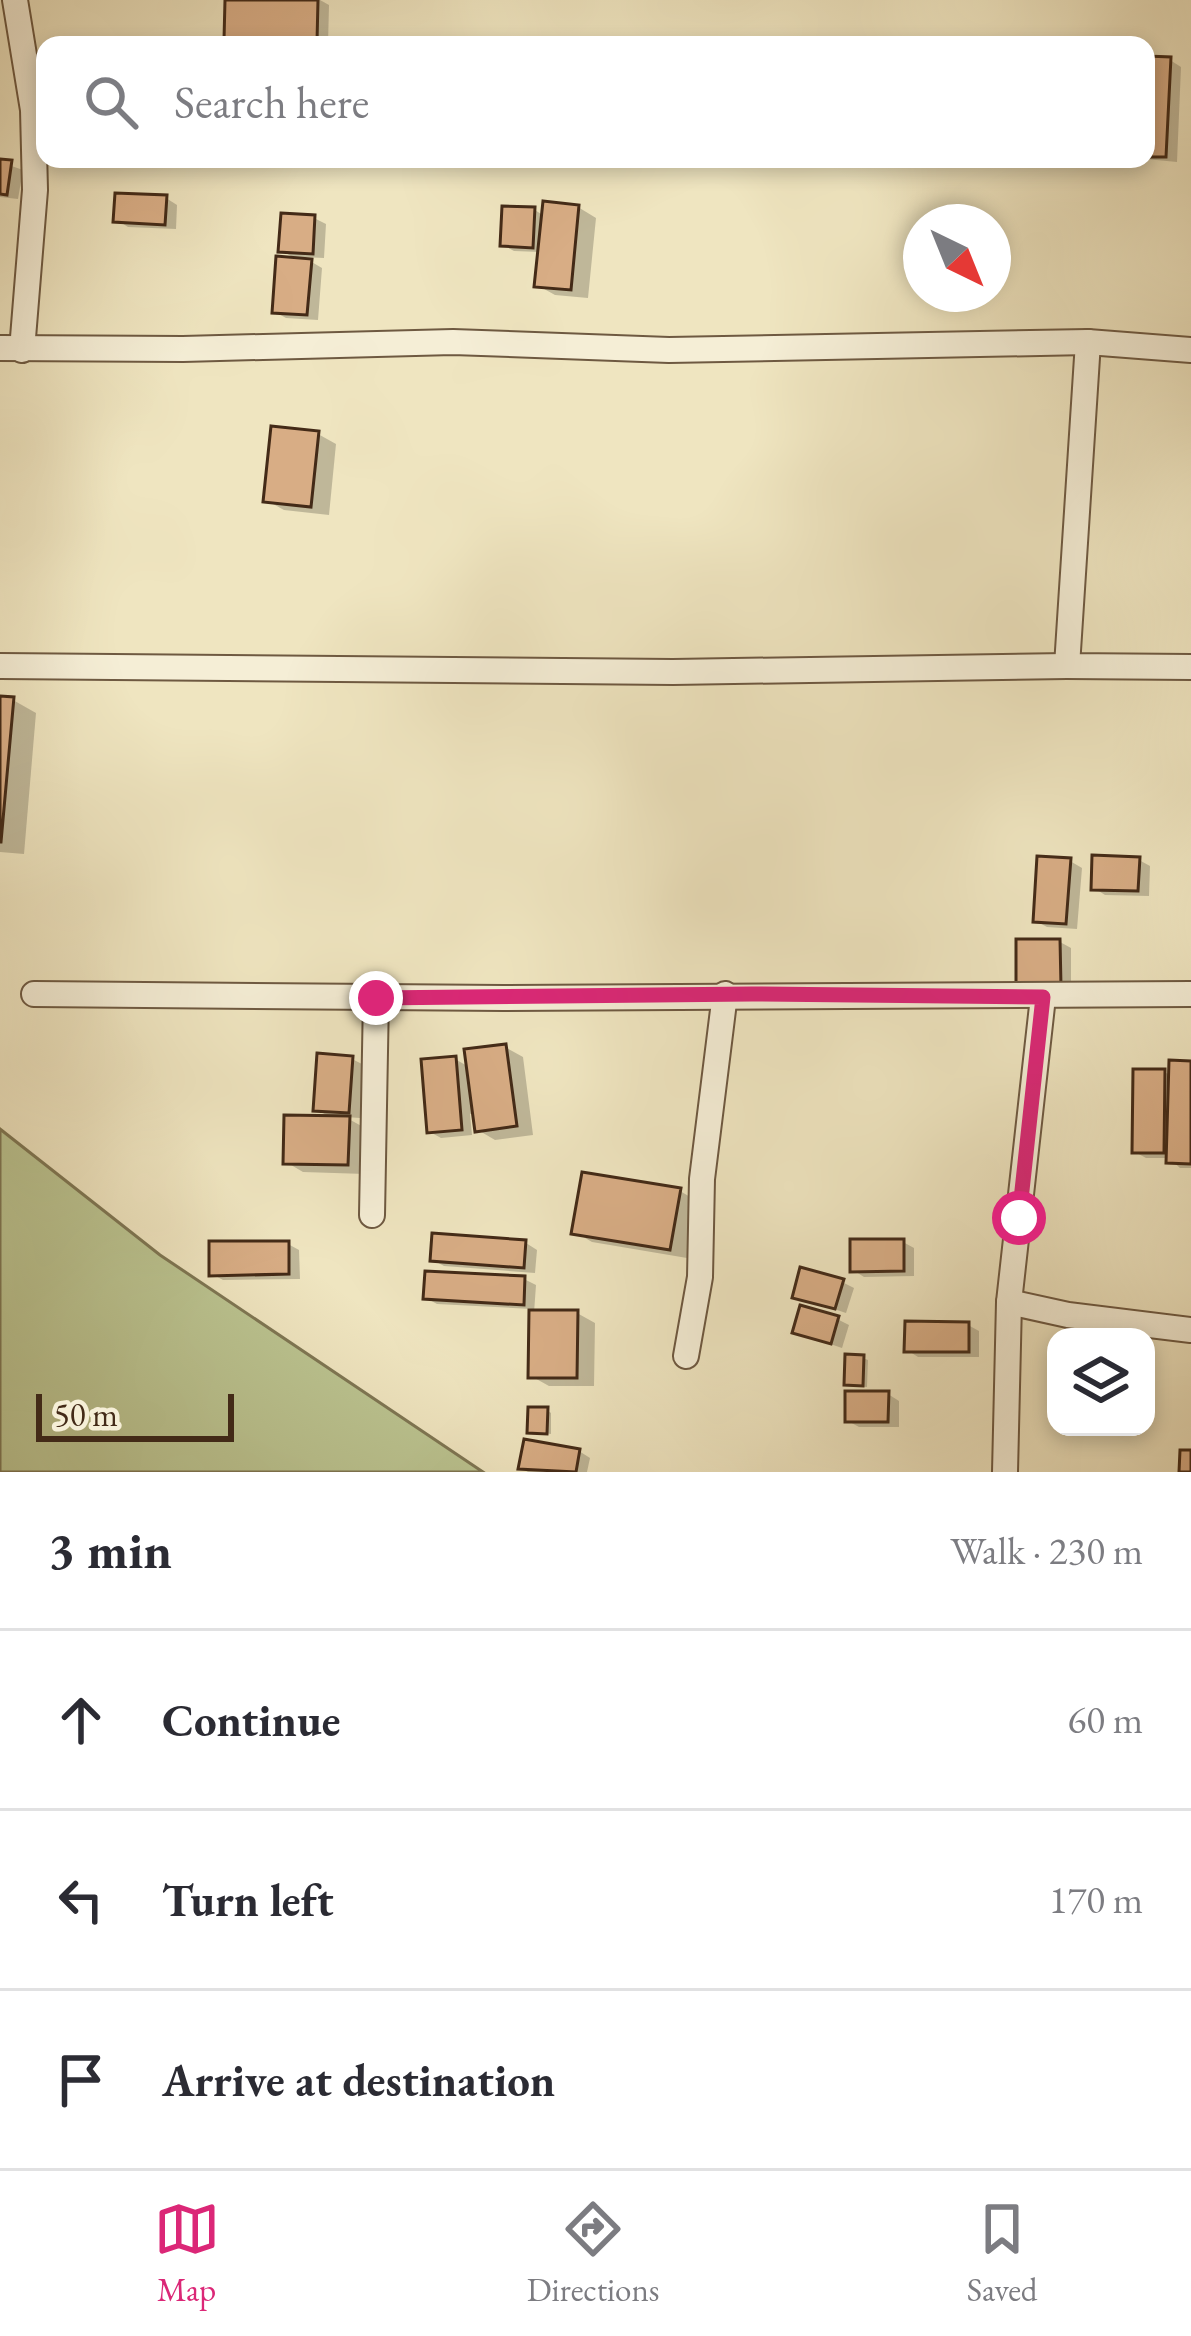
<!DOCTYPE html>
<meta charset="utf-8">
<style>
body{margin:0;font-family:"EB Garamond",serif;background:#f2f2f3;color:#2b2b33}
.controls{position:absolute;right:36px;bottom:36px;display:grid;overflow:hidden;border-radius:24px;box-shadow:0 6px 18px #0003}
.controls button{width:108px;height:108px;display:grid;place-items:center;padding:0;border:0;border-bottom:3px solid #e1e1e2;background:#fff;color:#2b2b33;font:60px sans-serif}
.compass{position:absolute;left:903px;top:204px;width:108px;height:108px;border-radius:50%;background:#fff;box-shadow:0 6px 18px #0003;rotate:137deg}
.scale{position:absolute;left:36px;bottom:30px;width:198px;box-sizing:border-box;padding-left:12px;border:6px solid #432a17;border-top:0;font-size:33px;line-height:42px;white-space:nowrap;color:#432a17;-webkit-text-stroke:9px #f5eed6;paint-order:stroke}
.stop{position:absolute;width:36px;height:36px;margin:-27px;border:9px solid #db2777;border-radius:50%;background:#fff}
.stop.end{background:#db2777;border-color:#fff;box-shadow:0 3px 12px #0008}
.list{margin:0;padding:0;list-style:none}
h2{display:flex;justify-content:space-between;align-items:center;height:156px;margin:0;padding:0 48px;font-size:51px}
h2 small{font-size:39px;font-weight:400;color:#7c7c81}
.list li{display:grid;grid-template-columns:78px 1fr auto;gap:36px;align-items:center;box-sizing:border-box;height:180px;padding:0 48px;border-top:3px solid #e1e1e2}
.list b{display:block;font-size:45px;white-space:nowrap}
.list em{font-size:39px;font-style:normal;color:#7c7c81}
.icon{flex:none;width:66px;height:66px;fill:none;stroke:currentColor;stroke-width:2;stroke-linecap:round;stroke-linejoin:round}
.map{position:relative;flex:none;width:1191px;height:1472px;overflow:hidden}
.search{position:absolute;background:#fff;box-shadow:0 6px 18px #0003;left:36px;right:36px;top:36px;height:132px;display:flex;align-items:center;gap:30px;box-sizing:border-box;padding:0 42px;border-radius:24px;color:#7c7c81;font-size:45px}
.sheet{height:696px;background:#fff}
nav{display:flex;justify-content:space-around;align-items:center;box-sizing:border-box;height:168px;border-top:3px solid #e1e1e2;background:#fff;font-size:33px;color:#7c7c81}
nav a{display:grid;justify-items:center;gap:6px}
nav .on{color:#db2777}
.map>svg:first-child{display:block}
</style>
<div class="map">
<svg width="1191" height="1472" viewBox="0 0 1191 1472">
<rect width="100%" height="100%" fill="#efe5c0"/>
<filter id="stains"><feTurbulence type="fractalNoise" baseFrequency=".00167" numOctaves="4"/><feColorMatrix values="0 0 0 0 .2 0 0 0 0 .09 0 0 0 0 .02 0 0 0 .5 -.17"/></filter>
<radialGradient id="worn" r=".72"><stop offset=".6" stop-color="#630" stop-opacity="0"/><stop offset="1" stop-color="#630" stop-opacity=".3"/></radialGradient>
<path fill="#bbc491" stroke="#7f7754" stroke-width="3" d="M 0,1129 L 160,1255 L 483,1472 L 0,1472 Z"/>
<g fill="#0003">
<path d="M 228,0 L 320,0 L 329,5 L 328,45 L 238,45 L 227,38 Z"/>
<path d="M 1146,59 L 1170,60 L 1181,67 L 1177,162 L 1146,159 Z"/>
<path d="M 0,162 L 23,170 L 18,199 L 0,197 Z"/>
<path d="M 166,198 L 177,205 L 176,229 L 128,227 L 117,220 Z"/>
<path d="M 578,207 L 596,218 L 588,298 L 555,295 L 537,285 L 540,252 L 514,251 L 503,245 L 535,210 L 544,216 Z"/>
<path d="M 314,218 L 326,224 L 324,258 L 303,257 L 322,268 L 318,320 L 286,318 L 275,312 L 299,261 L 281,250 Z"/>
<path d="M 318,434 L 336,444 L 329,515 L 284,510 L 266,500 Z"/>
<path d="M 0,699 L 13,700 L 36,713 L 24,854 L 0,852 Z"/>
<path d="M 1139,860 L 1150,866 L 1149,896 L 1105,895 L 1094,888 Z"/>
<path d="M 1070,861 L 1082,868 L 1077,929 L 1047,927 L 1036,921 Z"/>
<path d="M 1060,942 L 1071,948 L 1071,991 L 1030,992 Z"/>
<path d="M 505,1047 L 523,1057 L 533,1135 L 495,1140 L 478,1130 L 475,1113 L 470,1114 L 472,1135 L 441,1138 L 430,1132 L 455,1059 L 469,1067 Z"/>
<path d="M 352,1059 L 364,1065 L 360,1118 L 345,1117 L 367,1129 L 365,1174 L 303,1172 L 286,1162 L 333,1119 L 316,1109 Z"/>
<path d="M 1191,1064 L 1191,1168 L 1180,1168 L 1169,1158 L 1146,1158 L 1135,1152 L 1164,1072 L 1172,1076 Z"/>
<path d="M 680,1191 L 697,1201 L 687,1258 L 592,1242 L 575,1232 Z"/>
<path d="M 903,1242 L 914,1248 L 914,1276 L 864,1277 L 853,1270 Z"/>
<path d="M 526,1243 L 537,1250 L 535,1273 L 444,1266 L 433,1260 Z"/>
<path d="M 288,1244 L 299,1250 L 300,1279 L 223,1280 L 212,1274 Z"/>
<path d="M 524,1279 L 536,1285 L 534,1313 L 577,1313 L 595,1323 L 594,1386 L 549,1386 L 531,1376 L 532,1309 L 437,1304 L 426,1298 Z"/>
<path d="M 842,1282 L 854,1288 L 846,1313 L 795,1296 Z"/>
<path d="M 837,1319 L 849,1325 L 842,1348 L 795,1332 Z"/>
<path d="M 968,1325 L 979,1331 L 979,1357 L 918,1357 L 907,1350 Z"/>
<path d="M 863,1358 L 868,1360 L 867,1387 L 851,1386 L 847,1383 Z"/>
<path d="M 888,1394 L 899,1401 L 899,1427 L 859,1427 L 848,1421 Z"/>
<path d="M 547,1410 L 551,1413 L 551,1434 L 530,1431 Z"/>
<path d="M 579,1451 L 590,1458 L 587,1472 L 528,1472 L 521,1468 Z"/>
</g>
<g fill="#d8ad85" stroke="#432a17" stroke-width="3">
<path d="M 225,0 L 318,0 L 317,42 L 224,40 Z"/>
<path d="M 1146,56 L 1171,57 L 1166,157 L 1146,157 Z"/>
<path d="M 0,159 L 12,160 L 7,195 L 0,194 Z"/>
<path d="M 115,193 L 167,195 L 165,225 L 113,222 Z"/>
<path d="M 543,201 L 579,205 L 571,290 L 534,287 Z"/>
<path d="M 502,206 L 535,207 L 533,248 L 500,246 Z"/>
<path d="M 281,213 L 315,215 L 313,254 L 278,252 Z"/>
<path d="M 276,256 L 312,259 L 307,315 L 272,313 Z"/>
<path d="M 271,426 L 319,431 L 311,507 L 263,502 Z"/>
<path d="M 0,696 L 14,697 L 1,842 L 0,842 Z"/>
<path d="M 1092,855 L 1140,857 L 1138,891 L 1091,890 Z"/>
<path d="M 1037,856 L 1071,858 L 1066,924 L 1033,922 Z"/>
<path d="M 1016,939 L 1060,939 L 1061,987 L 1016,987 Z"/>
<path d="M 506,1044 L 517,1126 L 475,1132 L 464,1049 Z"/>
<path d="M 317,1053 L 353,1056 L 349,1113 L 313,1111 Z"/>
<path d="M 456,1056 L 462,1130 L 427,1133 L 421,1059 Z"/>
<path d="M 1169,1060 L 1191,1061 L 1191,1164 L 1166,1163 Z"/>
<path d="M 1133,1069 L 1165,1069 L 1164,1153 L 1132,1153 Z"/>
<path d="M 284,1115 L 350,1116 L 348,1165 L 283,1164 Z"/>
<path d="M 582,1172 L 681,1188 L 670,1250 L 571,1234 Z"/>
<path d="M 432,1233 L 526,1240 L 524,1268 L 430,1261 Z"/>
<path d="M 850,1239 L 904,1239 L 904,1271 L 850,1272 Z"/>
<path d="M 209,1241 L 289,1241 L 289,1274 L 209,1276 Z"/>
<path d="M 800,1267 L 844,1279 L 835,1309 L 792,1298 Z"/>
<path d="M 425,1271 L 525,1276 L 524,1305 L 423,1299 Z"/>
<path d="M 800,1305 L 839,1316 L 831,1344 L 792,1333 Z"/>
<path d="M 529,1310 L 578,1310 L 577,1378 L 528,1378 Z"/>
<path d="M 905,1321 L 969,1322 L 969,1352 L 904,1352 Z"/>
<path d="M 845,1354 L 864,1355 L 863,1386 L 844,1385 Z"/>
<path d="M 845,1391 L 889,1391 L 888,1422 L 845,1422 Z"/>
<path d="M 528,1407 L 548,1407 L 547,1434 L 527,1433 Z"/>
<path d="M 524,1439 L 580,1449 L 576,1472 L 518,1469 Z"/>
<path d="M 1180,1450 L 1191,1450 L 1191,1472 L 1179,1472 Z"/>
</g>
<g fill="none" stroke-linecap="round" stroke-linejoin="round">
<g stroke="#6e5941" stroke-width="28">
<g id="minor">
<path d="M 15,0 L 33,110 L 35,190 L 22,350"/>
<path d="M 1088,342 L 1067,666 L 1191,667"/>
<path d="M 0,348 L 183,349 L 453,342 L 669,350 L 1088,342 L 1191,350"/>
<path d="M 0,666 L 673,672 L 1067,666"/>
<path d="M 34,994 L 503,998 L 1191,994"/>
<path d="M 372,1215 L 376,997"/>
<path d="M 1009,1302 L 1068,1315 L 1191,1330"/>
<path d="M 686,1356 L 700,1277 L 702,1179 L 725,994"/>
<path d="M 1005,1472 L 1009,1302 L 1043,997"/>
</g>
</g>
<use href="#minor" stroke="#f5eed6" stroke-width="24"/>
</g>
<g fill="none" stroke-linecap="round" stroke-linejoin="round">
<path stroke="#db2777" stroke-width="15" d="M 376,998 L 752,994 L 1043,997 L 1019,1218"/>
</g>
<rect width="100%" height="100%" filter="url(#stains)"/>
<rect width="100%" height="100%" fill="url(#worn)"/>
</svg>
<div class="controls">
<button><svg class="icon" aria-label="layers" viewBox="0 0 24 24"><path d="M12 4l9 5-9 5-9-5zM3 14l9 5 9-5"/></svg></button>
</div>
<svg class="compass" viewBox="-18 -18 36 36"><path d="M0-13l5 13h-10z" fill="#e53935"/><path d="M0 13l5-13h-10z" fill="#7c7c81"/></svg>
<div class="scale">50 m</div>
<div class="stop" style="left:1019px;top:1218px"></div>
<div class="stop end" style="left:376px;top:998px"></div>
<div class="search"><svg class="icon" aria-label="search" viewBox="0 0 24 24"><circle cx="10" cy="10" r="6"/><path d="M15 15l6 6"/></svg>Search here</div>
</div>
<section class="sheet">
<h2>3 min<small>Walk · 230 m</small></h2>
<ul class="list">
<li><svg class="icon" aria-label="ahead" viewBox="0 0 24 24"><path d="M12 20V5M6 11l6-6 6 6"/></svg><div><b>Continue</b></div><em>60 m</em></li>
<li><svg class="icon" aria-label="left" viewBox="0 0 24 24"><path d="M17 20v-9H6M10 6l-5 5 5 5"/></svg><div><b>Turn left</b></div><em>170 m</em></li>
<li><svg class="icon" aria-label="arrive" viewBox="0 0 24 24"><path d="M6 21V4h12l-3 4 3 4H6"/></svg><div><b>Arrive at destination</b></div></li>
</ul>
</section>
<nav>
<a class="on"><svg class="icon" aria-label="map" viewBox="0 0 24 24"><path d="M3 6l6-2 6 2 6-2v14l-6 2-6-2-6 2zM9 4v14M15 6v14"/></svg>Map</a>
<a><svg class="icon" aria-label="directions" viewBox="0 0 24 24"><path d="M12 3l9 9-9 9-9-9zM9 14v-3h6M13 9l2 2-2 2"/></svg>Directions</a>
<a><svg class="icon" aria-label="saved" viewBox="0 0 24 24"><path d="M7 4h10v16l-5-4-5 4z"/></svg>Saved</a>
</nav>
